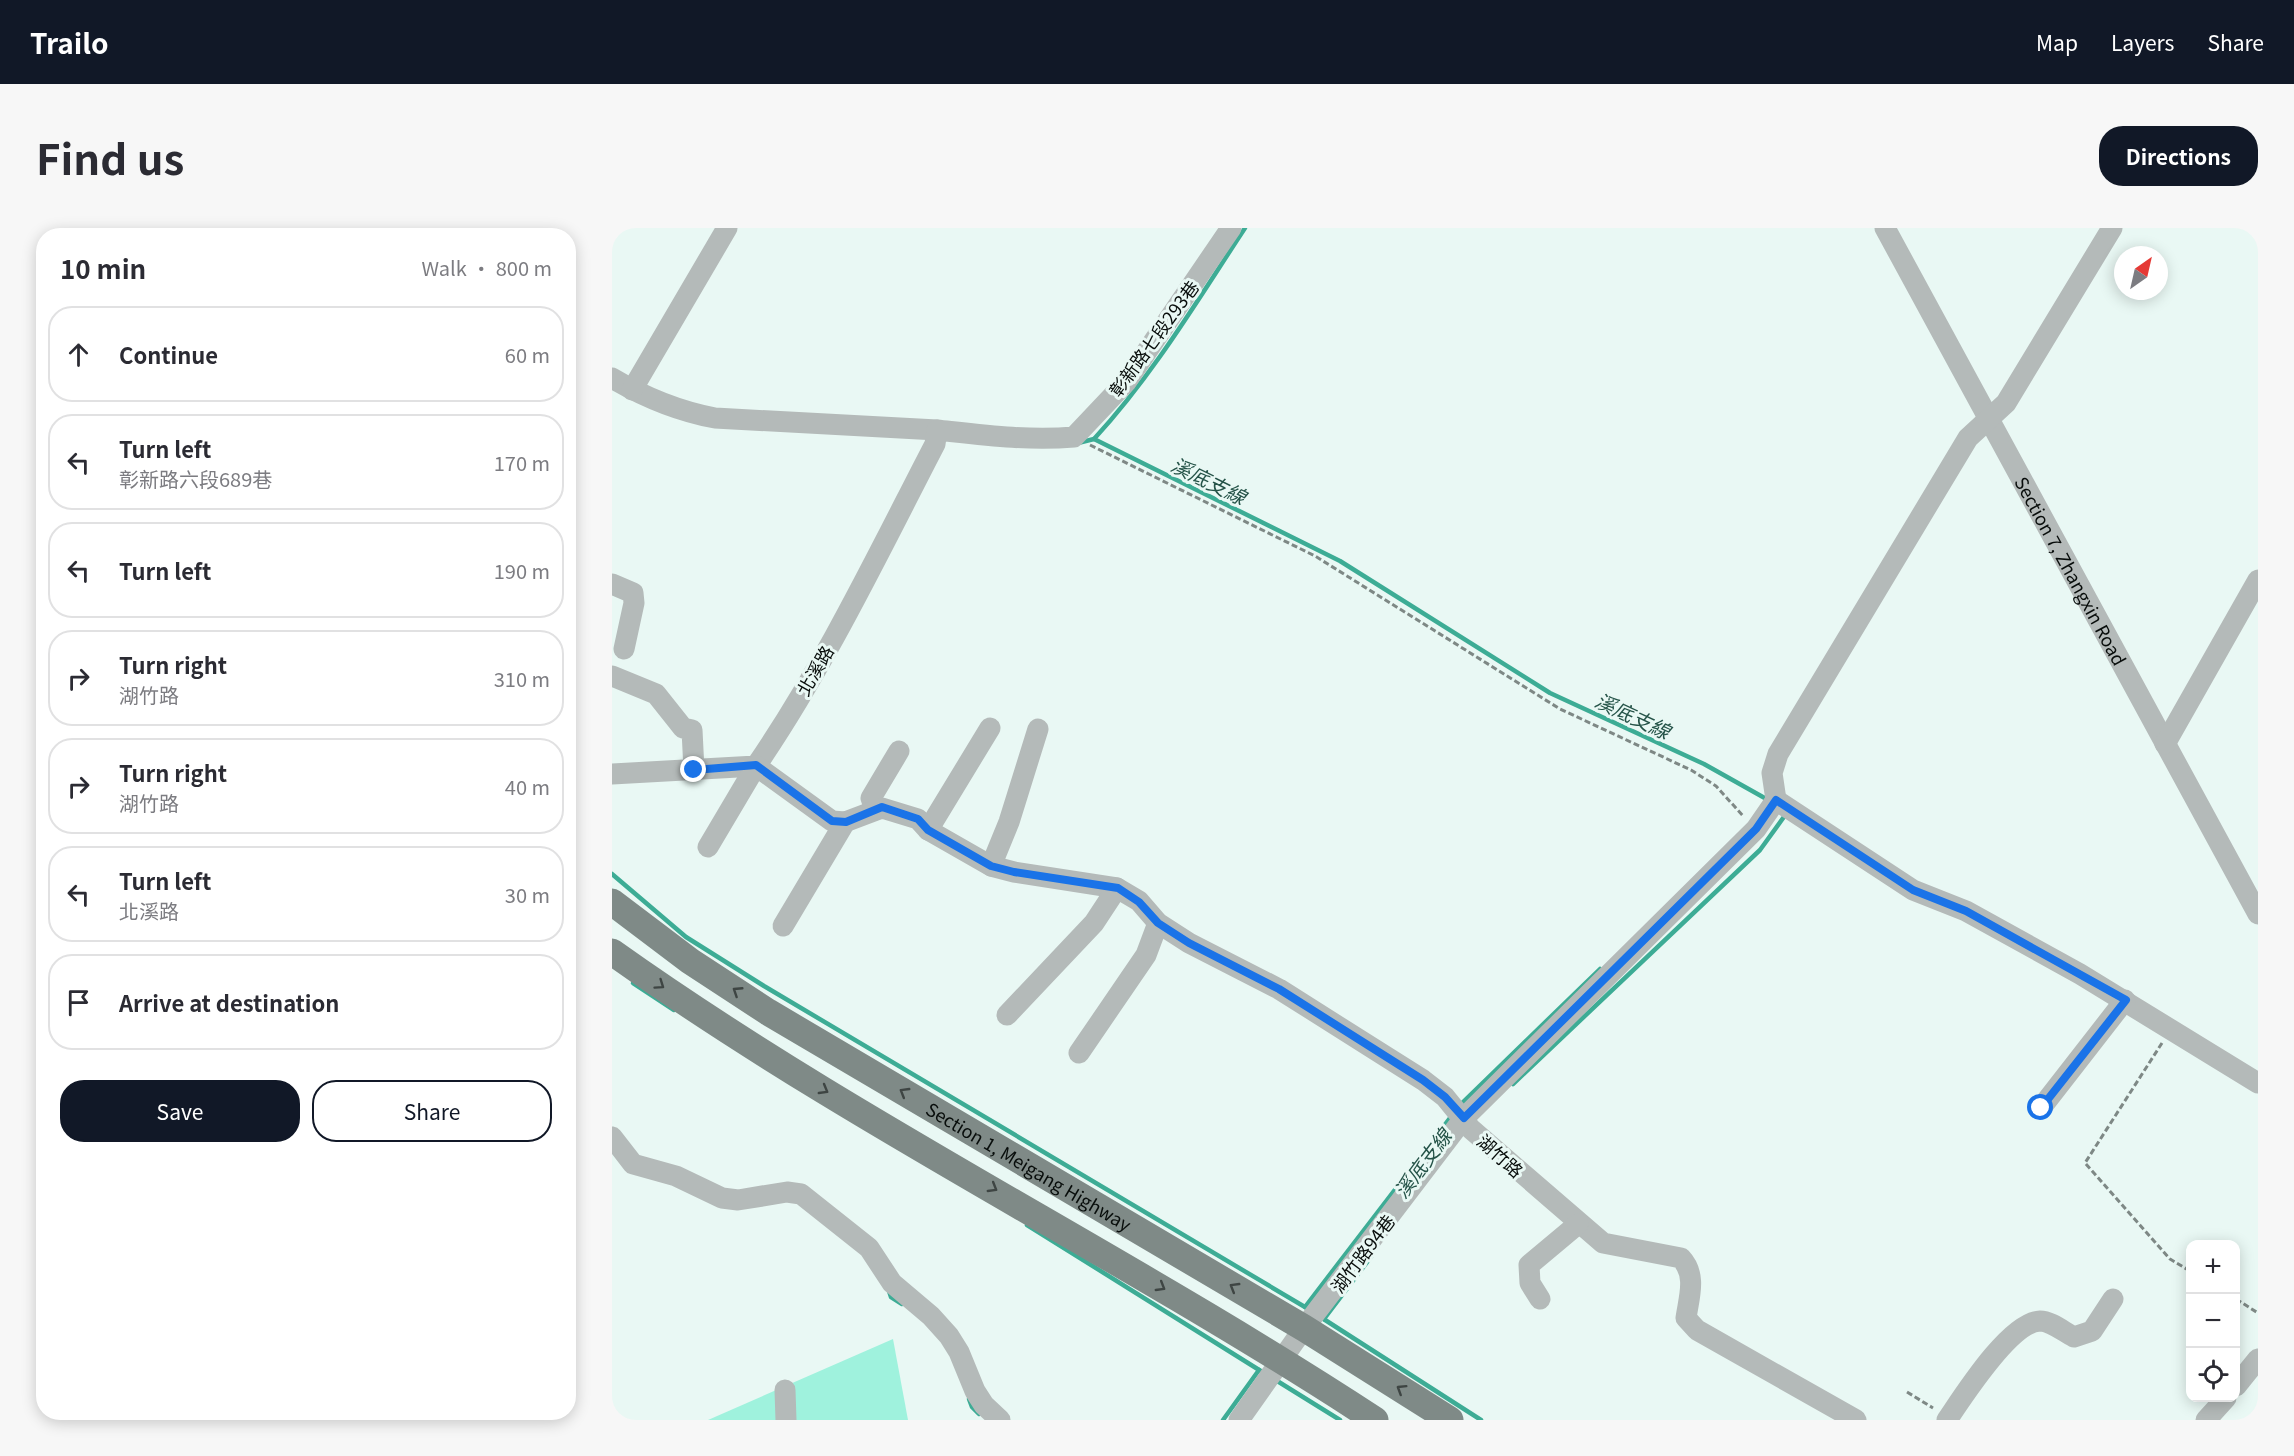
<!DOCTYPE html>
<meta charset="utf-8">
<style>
body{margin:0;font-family:Georgia,"Noto Sans TC",serif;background:#f7f7f7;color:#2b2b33}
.controls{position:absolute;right:18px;bottom:18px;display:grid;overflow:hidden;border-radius:12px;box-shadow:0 3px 15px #0003}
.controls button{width:54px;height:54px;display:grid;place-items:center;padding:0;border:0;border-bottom:2px solid #e1e1e2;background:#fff;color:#2b2b33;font:30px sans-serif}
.compass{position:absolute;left:1502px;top:18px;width:54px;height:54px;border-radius:50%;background:#fff;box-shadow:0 3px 15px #0003;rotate:34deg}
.stop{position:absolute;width:18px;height:18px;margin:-14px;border:4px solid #1a73e8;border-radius:50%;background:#fff}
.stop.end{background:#1a73e8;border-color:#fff;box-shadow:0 2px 6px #0008}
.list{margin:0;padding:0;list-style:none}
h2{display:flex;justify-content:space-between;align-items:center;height:78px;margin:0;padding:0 24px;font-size:26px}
h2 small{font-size:20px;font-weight:400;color:#7c7c81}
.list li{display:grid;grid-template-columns:39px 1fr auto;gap:18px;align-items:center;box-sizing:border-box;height:96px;margin:0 12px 12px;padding:0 12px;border:2px solid #e1e1e2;border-radius:24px}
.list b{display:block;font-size:22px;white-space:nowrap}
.list p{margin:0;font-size:20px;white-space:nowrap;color:#7c7c81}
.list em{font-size:20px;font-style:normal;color:#7c7c81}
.actions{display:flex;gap:12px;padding:18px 24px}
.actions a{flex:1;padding:14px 0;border:2px solid #111827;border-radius:24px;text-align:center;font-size:21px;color:#111827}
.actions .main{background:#111827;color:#fff}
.icon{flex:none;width:33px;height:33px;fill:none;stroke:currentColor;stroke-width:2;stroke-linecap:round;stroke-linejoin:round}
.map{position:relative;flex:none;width:1646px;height:1192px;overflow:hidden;border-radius:24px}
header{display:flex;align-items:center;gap:36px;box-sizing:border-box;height:84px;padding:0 30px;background:#111827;color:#fff}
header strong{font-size:28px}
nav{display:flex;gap:33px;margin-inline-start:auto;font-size:21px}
.intro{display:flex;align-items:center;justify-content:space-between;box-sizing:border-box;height:144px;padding:0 36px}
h1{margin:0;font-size:42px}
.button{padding:15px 27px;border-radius:24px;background:#111827;color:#fff;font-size:21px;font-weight:700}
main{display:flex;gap:36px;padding:0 36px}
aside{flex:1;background:#fff;border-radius:24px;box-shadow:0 3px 15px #0003}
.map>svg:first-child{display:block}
</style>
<header>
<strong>Trailo</strong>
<nav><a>Map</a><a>Layers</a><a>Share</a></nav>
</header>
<div class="intro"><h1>Find us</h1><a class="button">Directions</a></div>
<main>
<aside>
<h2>10 min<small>Walk · 800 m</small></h2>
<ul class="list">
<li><svg class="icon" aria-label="ahead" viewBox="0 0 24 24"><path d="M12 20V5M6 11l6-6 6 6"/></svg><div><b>Continue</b></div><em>60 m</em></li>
<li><svg class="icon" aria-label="left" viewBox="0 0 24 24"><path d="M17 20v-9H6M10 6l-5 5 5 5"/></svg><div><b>Turn left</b><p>彰新路六段689巷</p></div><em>170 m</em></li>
<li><svg class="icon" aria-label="left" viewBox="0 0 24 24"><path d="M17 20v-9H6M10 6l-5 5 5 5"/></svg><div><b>Turn left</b></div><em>190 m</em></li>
<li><svg class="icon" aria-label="right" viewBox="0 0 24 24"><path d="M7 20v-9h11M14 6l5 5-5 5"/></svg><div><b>Turn right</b><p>湖竹路</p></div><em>310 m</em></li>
<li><svg class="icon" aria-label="right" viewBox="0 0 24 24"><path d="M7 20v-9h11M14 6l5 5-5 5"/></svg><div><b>Turn right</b><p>湖竹路</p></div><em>40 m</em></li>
<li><svg class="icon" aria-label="left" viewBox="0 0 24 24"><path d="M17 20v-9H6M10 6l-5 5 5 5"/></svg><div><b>Turn left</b><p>北溪路</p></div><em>30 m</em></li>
<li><svg class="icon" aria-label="arrive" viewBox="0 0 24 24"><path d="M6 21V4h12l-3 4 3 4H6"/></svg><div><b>Arrive at destination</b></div></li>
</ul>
<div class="actions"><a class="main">Save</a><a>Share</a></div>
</aside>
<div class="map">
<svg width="1646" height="1192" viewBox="0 0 1646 1192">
<rect width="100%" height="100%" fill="#e9f8f4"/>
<path fill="#9ff2dd" d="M 281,1111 L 296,1192 L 96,1192 Z"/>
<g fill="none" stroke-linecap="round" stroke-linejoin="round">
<g stroke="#3dac95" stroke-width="4.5">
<path d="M 633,0 C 585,73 541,147 482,211 L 728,333 L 938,465 L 1092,536 L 1158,573"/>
<path d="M 466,215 L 482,211"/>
<path d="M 0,646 L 74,709 L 152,758 L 698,1082"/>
<path d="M 21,755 L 62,782"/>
<path d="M 901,856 L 1148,622 L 1174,586"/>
<path d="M 848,877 L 988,741"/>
<path d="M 415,997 L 652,1145"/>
<path d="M 277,1063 L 279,1069 L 290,1076"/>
<path d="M 693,1079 L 841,886"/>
<path d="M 710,1090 L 869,1192"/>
<path d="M 712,1091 L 759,1029"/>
<path d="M 662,1151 L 728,1192"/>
<path d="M 357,1171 L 360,1179 L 367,1186"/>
<path d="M 611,1192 L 647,1142"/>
</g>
<g stroke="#7e8885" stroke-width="3" stroke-dasharray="6 3" stroke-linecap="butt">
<path d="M 478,217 L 703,328 L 948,481 L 1079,542 L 1104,558 L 1132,589"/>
<path d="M 1550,815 L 1473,935 L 1558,1031 L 1578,1043"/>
<path d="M 1624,1071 L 1646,1085"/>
<path d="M 1295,1164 L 1321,1180"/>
</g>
<g stroke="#b4bab9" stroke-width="21">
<path id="s1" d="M 1273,0 L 1646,686"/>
<path d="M 0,150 C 32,169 66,183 103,190 L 325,202"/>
<path d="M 20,162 L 115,0"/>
<path d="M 0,356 L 21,365 L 22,375 L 12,421"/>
<path d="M 0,448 L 44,466 L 71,500 L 80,502 L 82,542"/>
<path d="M 1553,516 L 1646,352"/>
<path d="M 0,546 L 144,538 C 213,437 267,324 323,216 L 325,202 C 371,207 416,213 462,209 L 514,154 L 619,0"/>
<path d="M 1164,572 L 1301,662 L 1354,683 L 1468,746 L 1646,855"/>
<path d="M 263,582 L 259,570 L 287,523"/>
<path d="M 316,602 L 378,500"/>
<path d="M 96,619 L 144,538 L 220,593 L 233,594 L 270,580 L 306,591 L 316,602 L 379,638 L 402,644 L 505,660 L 527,673 L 546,695 L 577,715 L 667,761 L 811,852 L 833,869 L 859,901 L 991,1015 L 1069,1030 C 1085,1047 1077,1069 1074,1090 L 1085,1102 L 1244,1192"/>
<path d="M 379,638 L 397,594 L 426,501"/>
<path d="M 171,698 L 233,594"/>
<path d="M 395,787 L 482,695 L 505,660"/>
<path d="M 467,825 L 534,727 L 546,695"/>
<path d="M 1429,880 L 1513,772"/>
<path d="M 0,909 L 21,936 L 64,948 L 110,970 L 126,972 L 175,964 L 189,966 L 257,1020 L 280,1055 L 319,1088 L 337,1108 L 347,1124 L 363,1163 L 372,1177 L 388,1192"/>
<path d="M 928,1071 L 918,1055 L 917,1037 L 966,996"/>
<path d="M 1624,1158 L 1646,1131"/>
<path d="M 173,1162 L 174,1192"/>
<path d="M 627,1192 L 692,1100 L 852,890 L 1144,601 L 1164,572 L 1160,545 L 1166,526 L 1356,210 L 1394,175 L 1500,0"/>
<path d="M 1335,1192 C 1352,1167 1398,1094 1428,1093 C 1439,1093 1452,1104 1462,1109 L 1480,1103 L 1501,1071"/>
<path d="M 1594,1192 L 1614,1170"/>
</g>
<g stroke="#7f8a87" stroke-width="27">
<path id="s2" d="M 0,674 L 78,733 L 156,784 L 692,1100 L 838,1192"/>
<path d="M 0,724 C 243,897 513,1028 763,1192"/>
</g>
</g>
<defs><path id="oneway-chevron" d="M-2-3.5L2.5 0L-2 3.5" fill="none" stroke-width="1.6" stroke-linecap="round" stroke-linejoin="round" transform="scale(1.5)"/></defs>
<g stroke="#3e4543">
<use href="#oneway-chevron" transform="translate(48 757) rotate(35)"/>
<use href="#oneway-chevron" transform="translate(125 763) rotate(-147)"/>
<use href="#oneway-chevron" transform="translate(212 862) rotate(30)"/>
<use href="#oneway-chevron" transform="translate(292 864) rotate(-149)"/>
<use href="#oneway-chevron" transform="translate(381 960) rotate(31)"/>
<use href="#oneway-chevron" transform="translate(549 1059) rotate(31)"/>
<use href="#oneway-chevron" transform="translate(622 1059) rotate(-149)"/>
<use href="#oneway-chevron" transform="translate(789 1161) rotate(-148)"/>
</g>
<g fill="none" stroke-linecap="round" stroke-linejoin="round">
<path stroke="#1a73e8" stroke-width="8" d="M 82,542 L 144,537 L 220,593 L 234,594 L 270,579 L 306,591 L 316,602 L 379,638 L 402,644 L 506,660 L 527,674 L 546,695 L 577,715 L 667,761 L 811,852 L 833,869 L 852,890 L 1144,601 L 1164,572 L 1301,662 L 1354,683 L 1514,772 L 1429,880"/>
</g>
<g text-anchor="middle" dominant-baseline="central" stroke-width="6" stroke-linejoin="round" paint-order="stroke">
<g font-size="18" fill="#080d0b" stroke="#e9f8f4">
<text transform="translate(541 110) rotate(-54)">彰新路七段293巷</text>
<text stroke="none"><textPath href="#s1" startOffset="390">Section 7, Zhangxin Road</textPath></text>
<text transform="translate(202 442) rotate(-60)">北溪路</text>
<text transform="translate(889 927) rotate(42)">湖竹路</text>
<text stroke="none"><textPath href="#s2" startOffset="494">Section 1, Meigang Highway</textPath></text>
<text transform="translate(750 1025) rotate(-53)">湖竹路94巷</text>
</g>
<g font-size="20" font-style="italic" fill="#255348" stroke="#e9f8f4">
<text transform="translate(597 252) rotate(26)">溪底支線</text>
<text transform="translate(1021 487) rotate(25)">溪底支線</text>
<text transform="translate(810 935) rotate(-53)">溪底支線</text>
</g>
</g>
</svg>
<div class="controls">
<button>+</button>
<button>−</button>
<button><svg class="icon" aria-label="locate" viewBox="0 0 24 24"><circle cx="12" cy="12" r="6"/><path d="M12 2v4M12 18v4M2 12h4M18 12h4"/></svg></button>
</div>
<svg class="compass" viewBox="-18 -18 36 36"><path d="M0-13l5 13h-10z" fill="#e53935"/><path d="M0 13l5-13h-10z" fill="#7c7c81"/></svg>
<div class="stop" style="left:1429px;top:880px"></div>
<div class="stop end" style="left:82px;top:542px"></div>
</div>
</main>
